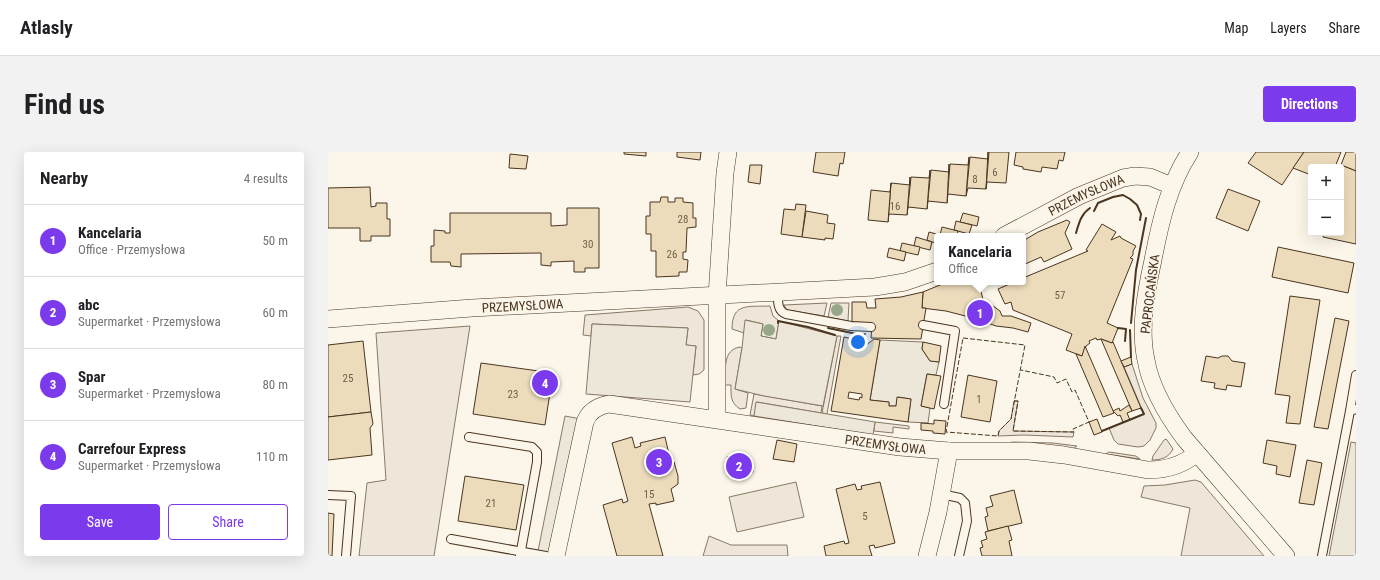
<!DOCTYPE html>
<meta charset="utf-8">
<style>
body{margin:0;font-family:"Roboto Condensed",sans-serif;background:#f2f2f2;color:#202124}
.controls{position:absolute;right:12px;top:12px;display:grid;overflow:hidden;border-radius:4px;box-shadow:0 4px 16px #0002}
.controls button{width:36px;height:36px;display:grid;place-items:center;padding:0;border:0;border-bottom:1px solid #e0e0e0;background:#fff;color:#202124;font:20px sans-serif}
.you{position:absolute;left:530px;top:190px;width:14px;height:14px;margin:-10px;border:3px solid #fff;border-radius:50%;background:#1a73e8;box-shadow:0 0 0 6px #1a73e833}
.badge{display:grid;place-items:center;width:26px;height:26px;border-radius:50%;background:#7c3aed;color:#fff;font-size:13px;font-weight:700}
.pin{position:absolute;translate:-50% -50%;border:2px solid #fff;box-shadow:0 1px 4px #0006}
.popup{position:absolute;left:606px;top:81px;width:92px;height:52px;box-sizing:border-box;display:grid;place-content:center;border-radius:4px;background:#fff;filter:drop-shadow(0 1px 3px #0005);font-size:13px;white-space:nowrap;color:#757577}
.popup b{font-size:15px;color:#202124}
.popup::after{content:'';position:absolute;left:50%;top:100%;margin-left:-8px;border:8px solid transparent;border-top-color:#fff}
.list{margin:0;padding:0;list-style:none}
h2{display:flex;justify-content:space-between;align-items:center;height:52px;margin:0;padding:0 16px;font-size:17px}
h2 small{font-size:13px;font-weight:400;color:#757577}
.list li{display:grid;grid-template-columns:26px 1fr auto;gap:12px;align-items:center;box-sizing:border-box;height:72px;padding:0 16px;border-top:1px solid #e0e0e0}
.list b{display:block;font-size:15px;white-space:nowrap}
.list p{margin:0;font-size:13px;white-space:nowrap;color:#757577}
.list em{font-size:13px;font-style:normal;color:#757577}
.actions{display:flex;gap:8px;padding:12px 16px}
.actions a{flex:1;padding:9px 0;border:1px solid #7c3aed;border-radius:4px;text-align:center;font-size:14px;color:#7c3aed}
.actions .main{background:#7c3aed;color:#fff}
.map{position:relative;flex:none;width:1028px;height:404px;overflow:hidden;border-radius:4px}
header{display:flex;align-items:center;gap:24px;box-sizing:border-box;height:56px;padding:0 20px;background:#fff;border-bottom:1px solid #e0e0e0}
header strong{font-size:19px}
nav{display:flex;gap:22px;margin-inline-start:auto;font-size:14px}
.intro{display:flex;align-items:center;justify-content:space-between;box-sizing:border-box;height:96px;padding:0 24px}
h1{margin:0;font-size:28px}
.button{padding:10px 18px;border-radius:4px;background:#7c3aed;color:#fff;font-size:14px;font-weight:700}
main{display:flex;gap:24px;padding:0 24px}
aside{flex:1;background:#fff;border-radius:4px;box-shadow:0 4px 16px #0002}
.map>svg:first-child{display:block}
</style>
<header>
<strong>Atlasly</strong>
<nav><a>Map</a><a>Layers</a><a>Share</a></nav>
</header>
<div class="intro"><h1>Find us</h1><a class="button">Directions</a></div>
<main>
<aside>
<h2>Nearby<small>4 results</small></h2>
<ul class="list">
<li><span class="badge">1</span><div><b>Kancelaria</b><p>Office · Przemysłowa</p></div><em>50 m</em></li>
<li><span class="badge">2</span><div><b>abc</b><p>Supermarket · Przemysłowa</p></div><em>60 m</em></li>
<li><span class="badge">3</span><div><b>Spar</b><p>Supermarket · Przemysłowa</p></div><em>80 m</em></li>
<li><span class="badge">4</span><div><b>Carrefour Express</b><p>Supermarket · Przemysłowa</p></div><em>110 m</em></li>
</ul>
<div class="actions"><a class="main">Save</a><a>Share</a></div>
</aside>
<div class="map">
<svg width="1028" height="404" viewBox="0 0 1028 404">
<rect width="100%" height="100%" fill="#fbf6e9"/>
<g fill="#ede6d9" stroke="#887966">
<path d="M 499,151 L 496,164 L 459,158 L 456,153 Z"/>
<path d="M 503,151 L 521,151 L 520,169 L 500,165 Z"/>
<path d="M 442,154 L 445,164 L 451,169 L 448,187 L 433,184 L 435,172 L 418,168 L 416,181 L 404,177 C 404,150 421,155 442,154 Z"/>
<path d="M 360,155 L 370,159 L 376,168 L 376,218 L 371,222 L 365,223 L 368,194 L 358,193 L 360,176 L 264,172 L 263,184 L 255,183 L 257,163 Z"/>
<path d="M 142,174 L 106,404 L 31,404 L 39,331 L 58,328 L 48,181 Z"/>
<path d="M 509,184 L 513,184 L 499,262 L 494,261 Z"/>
<path d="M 412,195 L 414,196 L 407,237 L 420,241 L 418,256 L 412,257 C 402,250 403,244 403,233 L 397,233 C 398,218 394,198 412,195 Z"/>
<path d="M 804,212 L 815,246 L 828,271 L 828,276 L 822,288 L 816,294 L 810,295 L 790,292 L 786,288 L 781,276 L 816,262 L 796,215 Z"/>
<path d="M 426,242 L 494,254 L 493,261 L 429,250 L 426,264 L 422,263 Z"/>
<path d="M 686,249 L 690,249 L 685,279 L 746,280 L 745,285 L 696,283 L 670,284 L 671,279 L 683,267 Z"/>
<path d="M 547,270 L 581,274 L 581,277 L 565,275 L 565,281 L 546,279 Z"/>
<path d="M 838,287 L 839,288 L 845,297 C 841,305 834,308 824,308 L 825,304 L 836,288 Z"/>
<path d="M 685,290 L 725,291 L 749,294 L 745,297 L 674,292 Z"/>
<path d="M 781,300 L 808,304 L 812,307 L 778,302 Z"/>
<path d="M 867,328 L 873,330 L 936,404 L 853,404 L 862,356 L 813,345 L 816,334 L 837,333 Z"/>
<path d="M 468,330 L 476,365 L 409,380 L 401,345 Z"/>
<path d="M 381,384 L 403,393 L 459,393 L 460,404 L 375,404 Z"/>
</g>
<g fill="#ede7d9" stroke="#887966">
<path d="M 417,168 L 435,172 L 433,184 L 448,187 L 451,169 L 509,184 L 495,254 L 436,244 L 407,237 L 414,196 Z"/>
<path d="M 264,172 L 360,176 L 358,193 L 368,194 L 362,250 L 258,242 Z"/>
<path d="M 552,188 L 595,190 L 594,197 L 602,209 L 611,210 L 608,223 L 599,222 L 593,254 L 602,256 L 600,271 L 580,270 L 583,247 L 570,245 L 568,254 L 561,254 L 561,250 L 542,248 Z"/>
<path d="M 428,250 L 547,270 L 545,283 L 426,264 Z"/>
<path d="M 237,264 L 253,267 L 224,404 L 209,404 Z"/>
<path d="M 1023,290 L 1028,291 L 1028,404 L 1001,404 Z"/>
</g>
<g fill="#ecdcbc" stroke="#4a3520" fill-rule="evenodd">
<path d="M 296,0 L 318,0 L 318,4 L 296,2 Z"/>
<path d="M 349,0 L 373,0 L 372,8 L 349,5 Z"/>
<path d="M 488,0 L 517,0 L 515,12 L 512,11 L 510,24 L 485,20 Z"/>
<path d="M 660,0 L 658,37 L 640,36 L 638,44 L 642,5 L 660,7 Z"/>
<path d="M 661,0 L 681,0 L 678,31 L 659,30 L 658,37 Z"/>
<path d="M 688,0 L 737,0 L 735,9 L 731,8 L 729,17 L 714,15 L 713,20 L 695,17 L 695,15 L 686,13 Z"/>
<path d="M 928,0 L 976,0 L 954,33 L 920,11 Z"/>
<path d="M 976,0 L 1013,0 L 1007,15 L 983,15 L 983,23 L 965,16 Z"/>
<path d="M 1018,0 L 1028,0 L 1028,19 L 1013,13 Z"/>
<path d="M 182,2 L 200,4 L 198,17 L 181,16 Z"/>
<path d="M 641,5 L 638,44 L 620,42 L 619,51 L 622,12 L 640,13 Z"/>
<path d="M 621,12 L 619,51 L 600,49 L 599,57 L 603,18 L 621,20 Z"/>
<path d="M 422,13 L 434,13 L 432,32 L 420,30 Z"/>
<path d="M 1013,13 L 1028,19 L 1028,92 L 995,85 L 996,81 L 1013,81 Z"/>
<path d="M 602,18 L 599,57 L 580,55 L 579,63 L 583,25 L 601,26 Z"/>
<path d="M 582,25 L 579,63 L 561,62 L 560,70 L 563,31 L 582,33 Z"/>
<path d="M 563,31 L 560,70 L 540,68 L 543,38 L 562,40 Z"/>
<path d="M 42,35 L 43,55 L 48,54 L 48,51 L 59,51 L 59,67 L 62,67 L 62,84 L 43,84 L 43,89 L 32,89 L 32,76 L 0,76 L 0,36 Z"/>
<path d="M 900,37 L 932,49 L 920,79 L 888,66 Z"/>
<path d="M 333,45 L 340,45 L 340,50 L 347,50 L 347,46 L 355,46 L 355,50 L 365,51 L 365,66 L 368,66 L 368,75 L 359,76 L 358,100 L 355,100 L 355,107 L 360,108 L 359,120 L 351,120 L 351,124 L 328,125 L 328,99 L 323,99 L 323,82 L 318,82 L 318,64 L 322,64 L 322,50 L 332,50 Z"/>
<path d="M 468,52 L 478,53 L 474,85 L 453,82 L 456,57 L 467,58 Z"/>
<path d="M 239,56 L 271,56 L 271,116 L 257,116 L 257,120 L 246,120 L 246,109 L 223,110 L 223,114 L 213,113 L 213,101 L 133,102 L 133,115 L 123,114 L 122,110 L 103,110 L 103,94 L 106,94 L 106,78 L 117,79 L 117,81 L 122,81 L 122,61 L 223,61 L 223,74 L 239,73 Z"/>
<path d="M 478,59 L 500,63 L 499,71 L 507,72 L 505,87 L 497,86 L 497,88 L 474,85 Z"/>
<path d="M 635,61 L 651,65 L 649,74 L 632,70 Z"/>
<path d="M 739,68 L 742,70 L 737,81 L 744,97 L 716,110 L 713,105 L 695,113 L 695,89 L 710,80 Z"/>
<path d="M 628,69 L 644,73 L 641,82 L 626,78 Z"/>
<path d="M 774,72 L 788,80 L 783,88 L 792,84 L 793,86 L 808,94 L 805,99 L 805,103 L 802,106 L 805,107 L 779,171 L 790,176 L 784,191 L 773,187 L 769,188 L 768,186 L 761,189 L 762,191 L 758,194 L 754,204 L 738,198 L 744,182 L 685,158 L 683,150 L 677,152 L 670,137 L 686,130 L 695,130 L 695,126 L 760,99 L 758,98 Z"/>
<path d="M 614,75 L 630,79 L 629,84 L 612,83 Z"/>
<path d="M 601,80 L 612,83 L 616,84 L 609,84 L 609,91 L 604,90 L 599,88 Z"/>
<path d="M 588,85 L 604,90 L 602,98 L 586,94 Z"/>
<path d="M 574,91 L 592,95 L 590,103 L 572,99 Z"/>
<path d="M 950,95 L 1026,111 L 1020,141 L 944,125 Z"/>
<path d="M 561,96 L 578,100 L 576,109 L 559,105 Z"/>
<path d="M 619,130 L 664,130 L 652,136 L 657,155 L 659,156 L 665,154 L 672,159 L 674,164 L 683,164 L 703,171 L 700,180 L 685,176 L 668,174 L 649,167 L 618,159 L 594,156 L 595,140 Z"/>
<path d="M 595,140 L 594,156 L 598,156 L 593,187 L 543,186 L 544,171 L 524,170 L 524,150 L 538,150 L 539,156 L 548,156 L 547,147 L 573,145 Z"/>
<path d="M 962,144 L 992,148 L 972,272 L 958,271 L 962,244 L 947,242 Z"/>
<path d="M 1007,166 L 1021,169 L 1000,277 L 986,275 Z"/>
<path d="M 516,185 L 525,187 L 524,195 L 533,197 L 546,187 L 552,188 L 542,248 L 561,250 L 561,254 L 568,254 L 569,245 L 583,247 L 580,270 L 503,259 ZM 521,240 L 534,242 L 534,246 L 532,245 L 531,248 L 520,246 Z"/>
<path d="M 773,187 L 784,191 L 785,190 L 813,256 L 804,259 Z"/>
<path d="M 35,189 L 43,260 L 0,265 L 0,193 Z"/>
<path d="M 595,190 L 613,194 L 611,210 L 602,209 L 594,197 Z"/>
<path d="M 757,194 L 786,261 L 775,265 L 748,202 L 754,204 Z"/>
<path d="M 878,204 L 890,206 L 894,204 L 900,204 L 904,209 L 917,211 L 913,235 L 899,233 L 898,238 L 886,236 L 887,231 L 873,229 Z"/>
<path d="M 803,205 L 804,212 L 796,215 L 793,209 Z"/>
<path d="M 153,211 L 225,221 L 217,273 L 145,262 Z"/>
<path d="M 599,222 L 613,224 L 606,257 L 593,254 Z"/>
<path d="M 640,223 L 669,229 L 662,270 L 633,265 Z"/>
<path d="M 801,253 L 804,259 L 799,261 L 802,268 L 795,270 L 792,263 L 790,264 L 785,259 L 791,256 L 792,259 Z"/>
<path d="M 43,260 L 45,272 L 42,276 L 44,303 L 0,308 L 0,265 Z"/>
<path d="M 769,267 L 774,280 L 766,283 L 761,270 Z"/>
<path d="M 606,268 L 618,269 L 617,282 L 605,281 L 605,279 L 593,278 L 593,271 L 606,272 Z"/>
<path d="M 304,285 L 307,296 L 313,294 L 312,291 L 337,285 L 343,311 L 346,310 L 350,324 L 350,332 L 343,337 L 346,349 L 328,353 L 328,351 L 321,352 L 335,404 L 289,404 L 275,353 L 294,347 L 295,351 L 300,349 L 284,291 Z"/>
<path d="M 449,288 L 469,292 L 466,310 L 445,307 Z"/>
<path d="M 939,288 L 968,293 L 962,325 L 948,322 L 949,314 L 935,311 Z"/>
<path d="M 409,303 L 411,308 L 421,305 L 425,320 L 404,325 L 399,305 Z"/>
<path d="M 979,308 L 994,311 L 986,353 L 971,351 Z"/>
<path d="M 137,324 L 196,333 L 188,378 L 130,369 Z"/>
<path d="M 552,330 L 567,391 L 547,396 L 546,393 L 541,394 L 544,404 L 498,404 L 496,394 L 516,389 L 517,392 L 521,391 L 508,337 L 527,332 L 529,338 L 534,337 L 533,334 Z"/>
<path d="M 686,338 L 694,371 L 660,379 L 657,365 L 660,364 L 658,356 L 665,354 L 662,344 Z"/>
<path d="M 0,361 L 6,362 L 4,404 L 0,404 Z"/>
<path d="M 680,374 L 684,388 L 681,389 L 684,404 L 654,404 L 652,396 L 655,395 L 653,389 L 659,387 L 657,380 Z"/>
</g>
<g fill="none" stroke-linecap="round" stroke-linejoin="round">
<g stroke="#4a3520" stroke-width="10">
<g id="lane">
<path d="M 450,141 C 450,149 449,159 458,162 L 523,174 L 543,175"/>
<path d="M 595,173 L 627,179 L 616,252"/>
<path d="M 1022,259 L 1028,223"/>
<path d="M 141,285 L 204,295 L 209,300 L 209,310 L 192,404"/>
<path d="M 613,342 L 632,346 L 637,351 L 639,369 L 631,404"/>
<path d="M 0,343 L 23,344 L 18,404"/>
<path d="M 123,387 L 218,404"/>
<path d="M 994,404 L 1022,259 L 1028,257"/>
</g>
</g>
<g stroke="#4a3520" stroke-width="18">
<g id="street">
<path d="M 862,0 C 841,32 832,71 825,108 C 818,140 811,176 818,208 C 823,237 839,263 856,286 L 958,404"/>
<path id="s1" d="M 676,84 L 751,44 L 795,26 L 807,24 L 822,25 L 844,34"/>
<path id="s2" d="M 0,167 L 144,156 L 547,135 L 577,130 L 609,119"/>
<path d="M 389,267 L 389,144 L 397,21 L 400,0"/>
<path d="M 621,299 L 701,299 L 736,303 L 820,318 C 839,318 855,313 869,301"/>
<path id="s3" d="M 228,404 L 257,270 C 261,259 270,254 281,252 L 572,295 L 621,299 L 610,360 L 599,404"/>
</g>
</g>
<use href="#lane" stroke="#fbf6e9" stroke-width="8"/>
<use href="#street" stroke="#fbf6e9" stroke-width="17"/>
<g stroke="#4a3520" stroke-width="1" stroke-dasharray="5 2" stroke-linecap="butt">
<path d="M 635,186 L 697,193 L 683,267 L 671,279 L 670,284 L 618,280 Z"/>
<path d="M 686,249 L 690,249 L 685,279 L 746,280 L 745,277 L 761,270 L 747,238 L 744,240 L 738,227 L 729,231 L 726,225 L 693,218"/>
</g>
<g stroke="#4a3520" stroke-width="2">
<path d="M 766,59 L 770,51 L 785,45 L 795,43 L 802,47 L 809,53 L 813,62 L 812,68"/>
<path d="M 748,81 C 751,71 753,62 762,56"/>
<path d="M 450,171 L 450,169 L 480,175 L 507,183"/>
<path d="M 803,171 L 808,118 L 818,66"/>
<path d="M 500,176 L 529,182 L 528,186 L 531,186 L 537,182"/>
<path d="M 790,176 L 798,177 L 797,189"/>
<path d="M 802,178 L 803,205"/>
<path d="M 774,279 L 816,262 L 813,256"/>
</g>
</g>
<g fill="#96a887">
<circle cx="509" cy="158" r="6"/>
<circle cx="441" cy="178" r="6"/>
</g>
<g text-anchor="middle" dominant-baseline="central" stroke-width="3" stroke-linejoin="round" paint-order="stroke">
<g font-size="11" fill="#725f47">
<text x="667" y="20">6</text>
<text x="647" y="27">8</text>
<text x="567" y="54">16</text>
<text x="355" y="67">28</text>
<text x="260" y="92">30</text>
<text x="344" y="102">26</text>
<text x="732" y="143">57</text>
<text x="20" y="226">25</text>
<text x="185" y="242">23</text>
<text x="651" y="247">1</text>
<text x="321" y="342">15</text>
<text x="163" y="351">21</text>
<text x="537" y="364">5</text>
</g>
<g font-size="13" fill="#4a3520" stroke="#fbf6e9">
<text stroke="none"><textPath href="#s1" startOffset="92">PRZEMYSŁOWA</textPath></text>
<text transform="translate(822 142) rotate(-83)">PAPROCAŃSKA</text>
<text stroke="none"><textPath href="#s2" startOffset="195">PRZEMYSŁOWA</textPath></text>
<text stroke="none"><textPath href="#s3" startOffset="448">PRZEMYSŁOWA</textPath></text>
</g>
</g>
</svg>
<div class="controls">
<button>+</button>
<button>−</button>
</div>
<div class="you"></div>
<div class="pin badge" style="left:652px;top:161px">1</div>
<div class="popup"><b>Kancelaria</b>Office</div>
<div class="pin badge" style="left:411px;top:314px">2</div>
<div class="pin badge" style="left:331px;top:310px">3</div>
<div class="pin badge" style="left:217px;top:231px">4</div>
</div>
</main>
